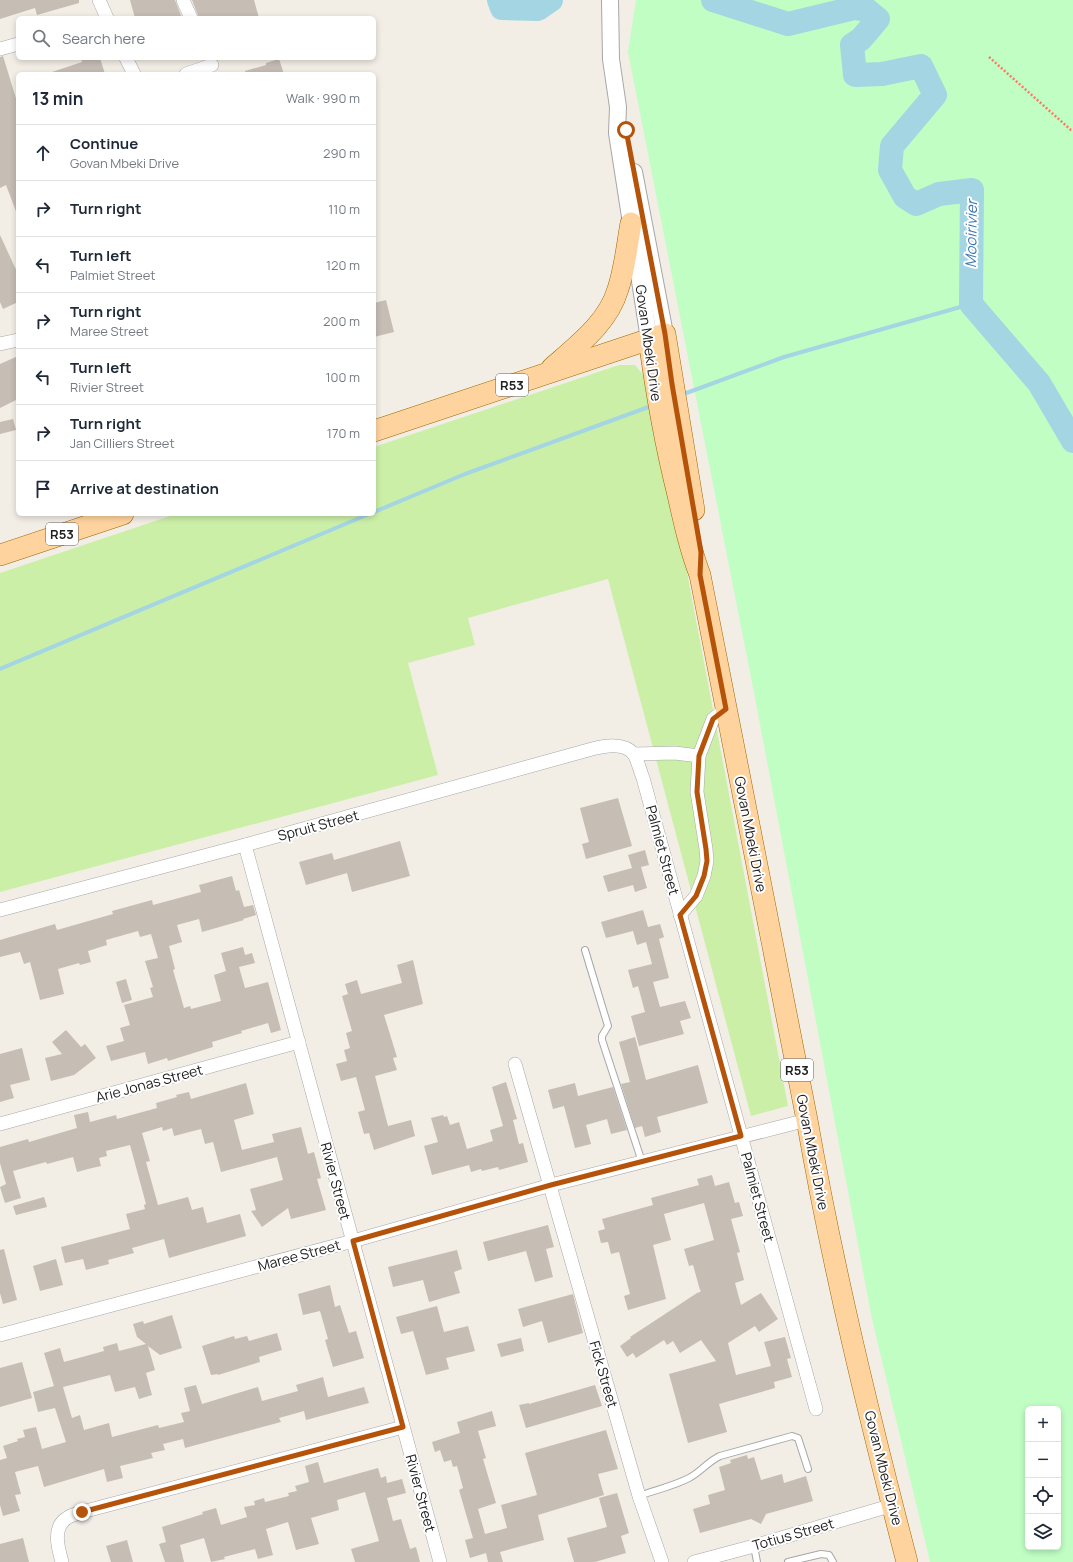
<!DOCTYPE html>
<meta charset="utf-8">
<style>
body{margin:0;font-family:Manrope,sans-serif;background:#f6f6f7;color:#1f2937}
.controls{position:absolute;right:12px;bottom:12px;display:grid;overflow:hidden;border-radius:6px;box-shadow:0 2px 6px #0003}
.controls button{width:36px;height:36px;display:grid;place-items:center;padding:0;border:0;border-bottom:1px solid #e0e1e3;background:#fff;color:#1f2937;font:20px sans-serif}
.stop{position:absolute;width:12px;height:12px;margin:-9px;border:3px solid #b45309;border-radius:50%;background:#fff}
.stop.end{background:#b45309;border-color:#fff;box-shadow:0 1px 4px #0008}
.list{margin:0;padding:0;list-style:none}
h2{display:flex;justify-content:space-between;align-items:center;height:52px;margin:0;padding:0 16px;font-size:17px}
h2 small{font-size:13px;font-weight:400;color:#747a83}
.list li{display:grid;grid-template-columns:26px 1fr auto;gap:12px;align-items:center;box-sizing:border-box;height:56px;padding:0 16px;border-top:1px solid #e0e1e3}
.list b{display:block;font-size:15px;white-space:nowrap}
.list p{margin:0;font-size:13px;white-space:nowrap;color:#747a83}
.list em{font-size:13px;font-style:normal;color:#747a83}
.icon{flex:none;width:22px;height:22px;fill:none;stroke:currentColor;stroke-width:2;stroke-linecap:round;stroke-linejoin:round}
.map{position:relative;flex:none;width:1073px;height:1562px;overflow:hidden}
.search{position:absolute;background:#fff;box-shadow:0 2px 6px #0003;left:16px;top:16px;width:360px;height:44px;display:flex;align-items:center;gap:10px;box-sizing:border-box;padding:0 14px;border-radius:6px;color:#747a83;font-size:15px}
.panel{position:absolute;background:#fff;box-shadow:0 2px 6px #0003;left:16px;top:72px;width:360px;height:444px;border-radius:6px}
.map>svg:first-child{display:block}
</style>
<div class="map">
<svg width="1073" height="1562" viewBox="0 0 1073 1562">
<rect width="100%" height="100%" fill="#f2eee6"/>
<path fill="#ccefa8" d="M 619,365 L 635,365 L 646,378 L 675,509 L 788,1106 L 751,1116 L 608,579 L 468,618 L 475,645 L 408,663 L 438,775 L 0,892 L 0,573 L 176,514 L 374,514 L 374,447 Z"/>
<path fill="#c0fec4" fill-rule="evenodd" d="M 636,0 L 1073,0 L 1073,1562 L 930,1562 L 872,1319 L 756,703 L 628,52 ZM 1028,1409 L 1058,1409 L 1058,1547 L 1028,1547 Z"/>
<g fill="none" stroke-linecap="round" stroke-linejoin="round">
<g stroke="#a3d5e3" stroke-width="4">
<path d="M 681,395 L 784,357 L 971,304"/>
<path d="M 374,512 L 465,474 L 654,405"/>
<path d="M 0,669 L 369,514"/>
</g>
<g stroke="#a3d5e3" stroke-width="24">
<path d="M 499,0 L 502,8 L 538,9 L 551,0"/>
<path d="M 713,0 L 788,24 L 854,8 L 867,10 L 878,19 L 861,39 L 852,45 L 855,75 L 882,74 L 921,66 L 935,95 L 892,146 L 890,170 L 905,197 L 916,204 L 939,194 L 972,190 L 971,304 L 1039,383 L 1073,441"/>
</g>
</g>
<g fill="#c6bdb5">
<path d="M 0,0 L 79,0 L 79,3 L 37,15 L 35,8 L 0,19 Z"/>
<path d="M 130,0 L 175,0 L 182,18 L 135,18 Z"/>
<path d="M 192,0 L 254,0 L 259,18 L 199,18 Z"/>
<path d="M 3,56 L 18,105 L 18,214 L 17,214 L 6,185 L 0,188 L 0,57 Z"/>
<path d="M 81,58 L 100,58 L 105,74 L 53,74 L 52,72 L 82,62 Z"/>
<path d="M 279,59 L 284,74 L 245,74 L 245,71 L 266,65 L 266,63 Z"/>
<path d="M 0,235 L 18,274 L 18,302 L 3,309 L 0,302 Z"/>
<path d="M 386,300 L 394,332 L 374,337 L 374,303 Z"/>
<path d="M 18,356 L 18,399 L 0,408 L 0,364 Z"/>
<path d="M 13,419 L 16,430 L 0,434 L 0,422 Z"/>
<path d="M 618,798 L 632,846 L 586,859 L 582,844 L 589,842 L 580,808 Z"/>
<path d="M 400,841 L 410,876 L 352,892 L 347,873 L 306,885 L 299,862 L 332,853 L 334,860 Z"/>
<path d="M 645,850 L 649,865 L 641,867 L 647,888 L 635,892 L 633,885 L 608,892 L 603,876 L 632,868 L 628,855 Z"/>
<path d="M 232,876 L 236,891 L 239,890 L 244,907 L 253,905 L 256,915 L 243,919 L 244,920 L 202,932 L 199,919 L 177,925 L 182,942 L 169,946 L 175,969 L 173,970 L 184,1008 L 190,1006 L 191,1009 L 221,1001 L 214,975 L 226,971 L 221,953 L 243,947 L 245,955 L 252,953 L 255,963 L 239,967 L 245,988 L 268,982 L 281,1030 L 271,1033 L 268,1023 L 241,1031 L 242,1033 L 212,1042 L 213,1047 L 168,1061 L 167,1058 L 148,1064 L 145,1052 L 111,1061 L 106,1046 L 124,1041 L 120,1028 L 130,1025 L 124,1005 L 153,997 L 150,988 L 153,987 L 145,961 L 158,958 L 151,934 L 140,937 L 138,931 L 106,940 L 107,945 L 88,951 L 91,962 L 80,965 L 79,963 L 58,969 L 64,994 L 40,1000 L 30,962 L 24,964 L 20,952 L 0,957 L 0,940 L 55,924 L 57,930 L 113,914 L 112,911 L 152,900 L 153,905 L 201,892 L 199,885 Z"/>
<path d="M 643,910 L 648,927 L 660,924 L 664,937 L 659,939 L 669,978 L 653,982 L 660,1007 L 685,1001 L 691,1018 L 680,1021 L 684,1034 L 639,1046 L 631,1016 L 645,1012 L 638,986 L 633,988 L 628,970 L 652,964 L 646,942 L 637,945 L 633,931 L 606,938 L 601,922 Z"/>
<path d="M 413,960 L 423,1004 L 384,1015 L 397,1057 L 393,1058 L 397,1070 L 375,1076 L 388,1126 L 411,1120 L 415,1136 L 374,1150 L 369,1133 L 364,1134 L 358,1112 L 365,1110 L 356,1077 L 341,1081 L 336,1064 L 347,1061 L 344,1050 L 350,1048 L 346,1033 L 352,1031 L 342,996 L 348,994 L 345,984 L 357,980 L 361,994 L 402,983 L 397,965 Z"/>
<path d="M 126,979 L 132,1000 L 122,1003 L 116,982 Z"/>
<path d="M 66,1030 L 81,1047 L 85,1044 L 96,1058 L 74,1075 L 51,1081 L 45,1058 L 62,1054 L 52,1042 Z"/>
<path d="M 635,1037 L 646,1080 L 698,1065 L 708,1103 L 657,1117 L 661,1132 L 645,1137 L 642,1126 L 635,1128 L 621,1084 L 630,1082 L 619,1042 Z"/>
<path d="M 22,1048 L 30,1080 L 10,1085 L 14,1098 L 0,1102 L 0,1054 Z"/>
<path d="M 506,1082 L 517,1119 L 513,1120 L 519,1144 L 523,1143 L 528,1162 L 499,1170 L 498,1167 L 482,1171 L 481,1169 L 471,1172 L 469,1165 L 432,1175 L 424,1146 L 438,1142 L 431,1118 L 443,1115 L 444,1117 L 447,1116 L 450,1125 L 459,1122 L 467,1149 L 493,1141 L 490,1130 L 503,1126 L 492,1087 Z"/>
<path d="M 246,1083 L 254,1114 L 234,1120 L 242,1150 L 274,1142 L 272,1134 L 301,1127 L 308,1154 L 314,1152 L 321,1178 L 317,1179 L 326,1210 L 291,1219 L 288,1208 L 262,1227 L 251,1211 L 256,1210 L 250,1189 L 283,1180 L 277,1157 L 221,1172 L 213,1142 L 205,1144 L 201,1129 L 174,1136 L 172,1128 L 163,1131 L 162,1127 L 142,1133 L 150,1161 L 146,1162 L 158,1205 L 188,1197 L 192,1210 L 203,1207 L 207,1223 L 240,1214 L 246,1236 L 169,1258 L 164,1239 L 132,1248 L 134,1253 L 108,1260 L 109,1264 L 86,1270 L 83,1259 L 65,1263 L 61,1247 L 130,1229 L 126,1214 L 145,1209 L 144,1205 L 146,1204 L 130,1145 L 106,1151 L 107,1156 L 99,1158 L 101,1166 L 88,1169 L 77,1172 L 73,1157 L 47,1164 L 46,1162 L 13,1171 L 21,1198 L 5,1203 L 0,1187 L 6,1184 L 0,1163 L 0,1147 L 28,1139 L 29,1142 L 77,1128 L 74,1115 L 88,1112 L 90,1122 L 116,1115 L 117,1119 L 157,1108 L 156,1103 L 177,1097 L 176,1095 L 189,1092 L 191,1099 Z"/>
<path d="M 575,1083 L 578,1096 L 613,1087 L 627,1130 L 611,1134 L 607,1119 L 586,1125 L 591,1144 L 575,1148 L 564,1106 L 553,1109 L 548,1090 Z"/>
<path d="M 712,1175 L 715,1186 L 729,1182 L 735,1203 L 739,1202 L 743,1216 L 731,1219 L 740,1252 L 737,1253 L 744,1280 L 735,1283 L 741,1305 L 761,1293 L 778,1319 L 759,1332 L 755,1326 L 728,1343 L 736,1375 L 771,1366 L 764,1342 L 785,1337 L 791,1358 L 787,1359 L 792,1377 L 774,1382 L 775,1388 L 719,1404 L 727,1432 L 688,1443 L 669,1374 L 716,1361 L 701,1340 L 680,1353 L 673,1341 L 667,1345 L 664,1340 L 636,1358 L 633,1353 L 627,1357 L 620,1346 L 631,1338 L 630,1337 L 697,1293 L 700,1292 L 701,1290 L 700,1290 L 693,1265 L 689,1266 L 684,1249 L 714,1240 L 704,1203 L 664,1214 L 671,1240 L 653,1245 L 666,1299 L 628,1310 L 624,1296 L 630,1294 L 619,1252 L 611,1254 L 608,1242 L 601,1243 L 598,1231 L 605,1229 L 602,1219 L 653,1205 L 651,1198 L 699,1185 L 697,1179 Z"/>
<path d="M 44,1197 L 47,1207 L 16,1215 L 13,1206 Z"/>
<path d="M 548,1225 L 554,1247 L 546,1249 L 553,1277 L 535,1282 L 526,1251 L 488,1261 L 483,1242 Z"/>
<path d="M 4,1249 L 17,1300 L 3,1304 L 0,1293 L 0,1250 Z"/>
<path d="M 457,1250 L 462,1269 L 454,1272 L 460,1293 L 429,1302 L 423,1280 L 393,1287 L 388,1267 Z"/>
<path d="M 56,1259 L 63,1285 L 40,1291 L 33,1266 Z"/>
<path d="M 330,1285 L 335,1307 L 340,1305 L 349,1333 L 356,1331 L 364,1358 L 333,1367 L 325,1340 L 328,1339 L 320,1311 L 303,1315 L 298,1294 Z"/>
<path d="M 573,1294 L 583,1333 L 548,1343 L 542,1321 L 523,1327 L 518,1309 Z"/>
<path d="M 437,1306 L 444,1332 L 468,1326 L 475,1351 L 446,1358 L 449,1369 L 426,1375 L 413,1331 L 401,1334 L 396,1317 Z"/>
<path d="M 172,1315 L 182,1348 L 160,1355 L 148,1346 L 155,1370 L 146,1373 L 152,1395 L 139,1399 L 135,1387 L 115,1392 L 110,1375 L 63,1387 L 72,1418 L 80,1415 L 84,1430 L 109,1423 L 112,1437 L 158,1425 L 159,1428 L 184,1422 L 181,1413 L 190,1411 L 184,1388 L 196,1385 L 202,1404 L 258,1387 L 262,1401 L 298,1391 L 296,1385 L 323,1377 L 328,1397 L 364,1387 L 369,1403 L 306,1420 L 304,1411 L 279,1418 L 281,1422 L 185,1448 L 183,1439 L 163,1444 L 165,1450 L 151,1453 L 153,1458 L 120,1466 L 123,1478 L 107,1482 L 104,1469 L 44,1487 L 38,1466 L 15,1472 L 21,1494 L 15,1495 L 20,1511 L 3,1516 L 0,1505 L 0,1460 L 7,1458 L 3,1446 L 18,1441 L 17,1439 L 25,1437 L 23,1430 L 36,1427 L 42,1449 L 66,1442 L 55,1408 L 38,1412 L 33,1392 L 54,1386 L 44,1353 L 60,1348 L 64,1362 L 104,1351 L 103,1347 L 117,1343 L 119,1351 L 146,1344 L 137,1337 L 133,1324 L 143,1321 L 144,1324 Z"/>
<path d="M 277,1333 L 282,1350 L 259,1357 L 260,1362 L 218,1375 L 218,1374 L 211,1375 L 202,1346 L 234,1336 L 235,1339 L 247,1336 L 249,1341 Z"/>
<path d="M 521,1338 L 524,1351 L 501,1357 L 497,1344 Z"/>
<path d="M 22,1362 L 32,1398 L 0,1407 L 0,1368 Z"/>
<path d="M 595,1385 L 602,1406 L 526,1428 L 519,1405 L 529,1403 L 529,1404 Z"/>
<path d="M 492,1411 L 496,1426 L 478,1431 L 486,1458 L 483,1459 L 496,1503 L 478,1509 L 485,1534 L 507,1528 L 501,1505 L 537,1495 L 525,1453 L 606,1430 L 618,1469 L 598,1474 L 604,1495 L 538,1515 L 544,1540 L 500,1552 L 503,1562 L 488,1562 L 486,1553 L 470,1558 L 465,1540 L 473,1538 L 459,1490 L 463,1488 L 457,1466 L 453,1467 L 451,1460 L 444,1462 L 440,1450 L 435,1452 L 432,1442 L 460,1433 L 457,1422 Z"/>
<path d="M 747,1455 L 748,1459 L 754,1457 L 761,1480 L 782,1474 L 784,1483 L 806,1476 L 813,1501 L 766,1514 L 761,1524 L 751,1519 L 700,1533 L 693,1509 L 710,1504 L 708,1495 L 725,1490 L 719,1467 L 731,1463 L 730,1460 Z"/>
<path d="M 318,1462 L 324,1483 L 378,1468 L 381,1478 L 386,1476 L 387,1483 L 402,1479 L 406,1493 L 387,1498 L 393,1521 L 401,1519 L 410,1549 L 416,1547 L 420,1562 L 355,1562 L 351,1549 L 379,1541 L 365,1492 L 337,1500 L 339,1510 L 311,1518 L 319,1544 L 296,1550 L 288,1522 L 266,1529 L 273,1555 L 258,1559 L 255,1549 L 224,1557 L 225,1559 L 211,1562 L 204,1538 L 180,1545 L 184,1562 L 165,1562 L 159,1544 L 166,1542 L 162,1527 L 203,1514 L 202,1512 L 216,1508 L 221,1525 L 247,1517 L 244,1507 L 255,1505 L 254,1501 L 264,1498 L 265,1502 L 289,1496 L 288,1493 L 297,1491 L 295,1486 L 309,1482 L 305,1466 Z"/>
<path d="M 617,1493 L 629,1533 L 621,1536 L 626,1553 L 595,1562 L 574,1562 L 567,1538 L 607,1527 L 599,1498 Z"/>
<path d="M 23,1538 L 29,1562 L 0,1562 L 0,1544 Z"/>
<path d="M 127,1540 L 133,1562 L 111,1562 L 106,1546 Z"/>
</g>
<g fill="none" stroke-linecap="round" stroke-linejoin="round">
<g stroke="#a7a7a7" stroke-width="8">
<g id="service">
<path d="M 585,950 L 608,1026 L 602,1036 L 602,1040 L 642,1162"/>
<path d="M 639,1496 C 655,1490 674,1486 689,1478 C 701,1472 707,1462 720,1456 L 792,1436 L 798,1438 L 808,1469"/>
<path d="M 754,1546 L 757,1562"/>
<path d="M 788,1562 L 821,1554 L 829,1555 L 833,1562"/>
</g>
</g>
<g stroke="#a7a7a7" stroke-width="14">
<g id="minor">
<path d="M 99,0 L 107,18"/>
<path d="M 183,0 L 191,18"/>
<path d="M 0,49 L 18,44"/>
<path d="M 126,58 L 134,74"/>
<path d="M 186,74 L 212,65"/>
<path d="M 0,344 L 18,340"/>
<path d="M 634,754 L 675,753 L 699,756"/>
<path d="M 245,845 L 440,1562"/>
<path d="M 0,910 L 245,845 L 592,749 C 605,746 624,742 634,754 C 638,761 640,771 643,778 L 816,1409"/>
<path d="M 680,915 L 696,896 L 704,876 L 707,861 L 706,849 L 697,792 L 699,756 L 713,719 L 726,709"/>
<path d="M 515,1064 L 639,1496 L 662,1562"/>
<path d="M 0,1124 L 299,1042"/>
<path d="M 0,1335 L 353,1241 L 551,1185 L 807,1120"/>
<path d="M 62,1562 C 58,1548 52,1527 67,1518 C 71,1515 77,1514 82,1512 L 403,1427"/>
<path d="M 694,1562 L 754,1546 L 893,1505"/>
</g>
</g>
<g stroke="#a7a7a7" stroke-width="18">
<g id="tertiary">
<path d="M 610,0 L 611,59 L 618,107 L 617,133 L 649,339"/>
<path d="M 634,172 L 665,334"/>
</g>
</g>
<g stroke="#9d6600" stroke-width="22">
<g id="primary">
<path d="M 649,339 C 656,392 665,443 678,495 C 684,522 690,549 700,575 L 807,1120 C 833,1269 869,1416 907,1562"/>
<path d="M 552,368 C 578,345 608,323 618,289 C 625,268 627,245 631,223"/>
<path d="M 374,431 L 665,334 L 694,510"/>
<path d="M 0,555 L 123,514"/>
</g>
</g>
<path stroke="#ff776a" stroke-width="2.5" stroke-dasharray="2 2" stroke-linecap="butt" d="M 989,57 L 1071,130 L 1073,130"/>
<use href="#service" stroke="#fff" stroke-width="6"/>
<use href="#minor" stroke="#fff" stroke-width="13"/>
<use href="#tertiary" stroke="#fff" stroke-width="16"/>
<use href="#primary" stroke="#ffd39e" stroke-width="21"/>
</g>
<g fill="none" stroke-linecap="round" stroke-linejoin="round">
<path stroke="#b45309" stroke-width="5" d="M 82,1512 L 403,1427 L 353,1241 L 551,1185 L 741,1136 L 680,915 L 696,896 L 704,876 L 707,861 L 706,849 L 697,792 L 699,756 L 713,719 L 726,709 L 700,575 L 701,552 L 672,384 L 665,334 L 626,130"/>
</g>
<g text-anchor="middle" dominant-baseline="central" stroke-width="4" stroke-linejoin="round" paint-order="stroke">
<g fill="#fff" stroke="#636363" stroke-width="1">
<rect x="496" y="374" width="32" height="22" rx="3"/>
<rect x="46" y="523" width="32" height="22" rx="3"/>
<rect x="781" y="1059" width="32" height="22" rx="3"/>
</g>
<g font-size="13" font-weight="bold" fill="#202020">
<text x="512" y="385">R53</text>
<text x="62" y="534">R53</text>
<text x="797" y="1070">R53</text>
</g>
<g font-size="14" fill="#202020" stroke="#fff">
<text transform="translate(649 343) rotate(82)">Govan Mbeki Drive</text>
<text transform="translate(318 825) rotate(-15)">Spruit Street</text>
<text transform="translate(751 834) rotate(79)">Govan Mbeki Drive</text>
<text transform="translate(663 850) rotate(75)">Palmiet Street</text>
<text transform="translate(149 1083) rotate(-15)">Arie Jonas Street</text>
<text transform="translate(813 1152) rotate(79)">Govan Mbeki Drive</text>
<text transform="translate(336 1181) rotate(75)">Rivier Street</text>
<text transform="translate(758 1197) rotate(75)">Palmiet Street</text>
<text transform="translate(299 1255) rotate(-15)">Maree Street</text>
<text transform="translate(604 1374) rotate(74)">Fick Street</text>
<text transform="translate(884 1468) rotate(76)">Govan Mbeki Drive</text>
<text transform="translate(421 1493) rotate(75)">Rivier Street</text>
<text transform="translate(793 1534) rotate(-16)">Totius Street</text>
</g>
<g font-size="15" font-style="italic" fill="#407ab1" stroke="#fff">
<text transform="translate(971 234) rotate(-89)">Mooirivier</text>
</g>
</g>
</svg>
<div class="controls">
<button>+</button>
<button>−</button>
<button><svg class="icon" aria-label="locate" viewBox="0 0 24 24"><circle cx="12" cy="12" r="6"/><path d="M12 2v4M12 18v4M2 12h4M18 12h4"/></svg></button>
<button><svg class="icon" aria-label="layers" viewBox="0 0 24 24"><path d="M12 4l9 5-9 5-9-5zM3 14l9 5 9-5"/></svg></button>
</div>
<div class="stop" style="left:626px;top:130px"></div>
<div class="stop end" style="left:82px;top:1512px"></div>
<div class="search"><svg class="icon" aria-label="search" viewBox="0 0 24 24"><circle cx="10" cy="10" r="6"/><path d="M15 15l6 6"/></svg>Search here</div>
<section class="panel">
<h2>13 min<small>Walk · 990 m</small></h2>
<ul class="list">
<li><svg class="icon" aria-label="ahead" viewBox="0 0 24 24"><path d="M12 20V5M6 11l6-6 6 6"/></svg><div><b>Continue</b><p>Govan Mbeki Drive</p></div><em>290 m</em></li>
<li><svg class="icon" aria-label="right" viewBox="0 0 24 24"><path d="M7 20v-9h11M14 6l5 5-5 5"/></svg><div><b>Turn right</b></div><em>110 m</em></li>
<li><svg class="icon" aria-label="left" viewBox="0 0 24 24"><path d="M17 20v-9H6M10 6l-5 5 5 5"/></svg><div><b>Turn left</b><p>Palmiet Street</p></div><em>120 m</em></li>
<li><svg class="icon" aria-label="right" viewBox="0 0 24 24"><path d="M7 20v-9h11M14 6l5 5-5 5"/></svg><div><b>Turn right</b><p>Maree Street</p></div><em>200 m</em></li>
<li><svg class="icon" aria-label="left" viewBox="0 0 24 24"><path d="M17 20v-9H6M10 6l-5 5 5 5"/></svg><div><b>Turn left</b><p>Rivier Street</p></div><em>100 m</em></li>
<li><svg class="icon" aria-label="right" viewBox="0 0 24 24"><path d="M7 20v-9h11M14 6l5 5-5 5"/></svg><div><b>Turn right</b><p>Jan Cilliers Street</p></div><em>170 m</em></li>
<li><svg class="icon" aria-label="arrive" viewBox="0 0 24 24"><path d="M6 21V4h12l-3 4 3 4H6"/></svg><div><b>Arrive at destination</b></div></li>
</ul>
</section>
</div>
